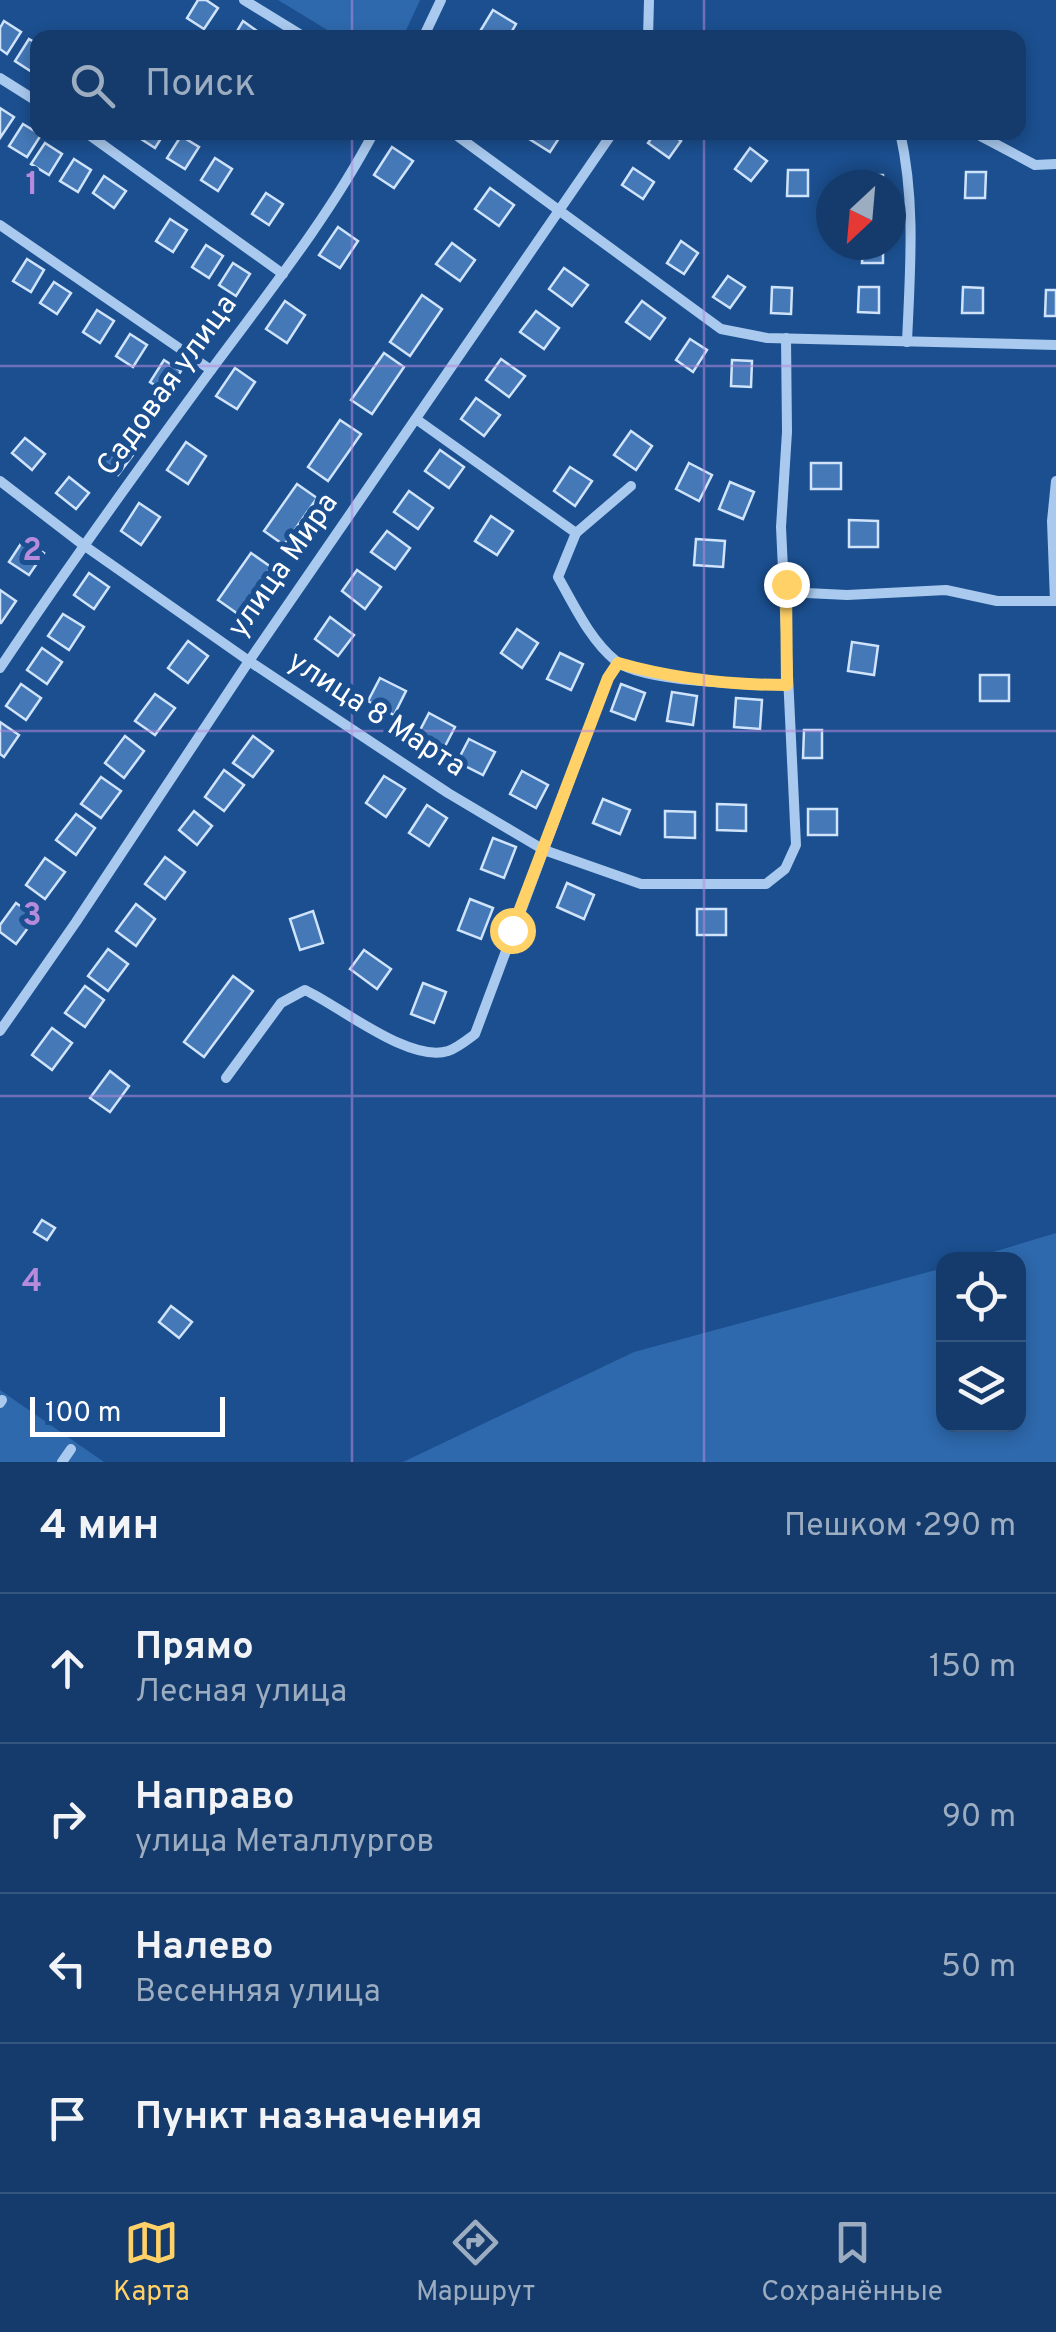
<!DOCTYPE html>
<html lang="ru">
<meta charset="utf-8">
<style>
body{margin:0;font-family:Overpass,sans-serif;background:#1d4271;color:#f1f3f6}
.controls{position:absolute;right:30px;bottom:30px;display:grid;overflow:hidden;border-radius:20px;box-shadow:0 5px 15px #0003}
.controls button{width:90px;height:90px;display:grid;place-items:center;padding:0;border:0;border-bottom:2px solid #33557e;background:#143b6b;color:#f1f3f6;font:50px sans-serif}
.compass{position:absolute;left:816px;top:170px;width:90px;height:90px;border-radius:50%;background:#143b6b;box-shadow:0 5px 15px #0003;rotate:206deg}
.scale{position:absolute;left:30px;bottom:25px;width:195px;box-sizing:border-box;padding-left:10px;border:5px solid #fff;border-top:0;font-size:28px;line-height:35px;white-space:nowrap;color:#fff;-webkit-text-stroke:8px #1b4f8f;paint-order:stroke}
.stop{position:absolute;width:30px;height:30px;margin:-22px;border:8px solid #ffd166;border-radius:50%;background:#fff}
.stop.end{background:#ffd166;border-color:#fff;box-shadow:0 2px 10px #0008}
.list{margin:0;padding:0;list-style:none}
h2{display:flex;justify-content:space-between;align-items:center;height:130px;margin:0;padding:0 40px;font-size:42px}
h2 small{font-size:32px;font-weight:400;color:#9dadc1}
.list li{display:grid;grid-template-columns:65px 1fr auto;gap:30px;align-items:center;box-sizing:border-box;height:150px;padding:0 40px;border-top:2px solid #33557e}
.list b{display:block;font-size:38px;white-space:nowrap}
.list p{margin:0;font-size:32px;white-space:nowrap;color:#9dadc1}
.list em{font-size:32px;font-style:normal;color:#9dadc1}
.icon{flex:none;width:55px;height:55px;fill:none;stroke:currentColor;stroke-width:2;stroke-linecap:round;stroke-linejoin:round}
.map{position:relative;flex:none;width:1056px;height:1462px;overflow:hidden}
.search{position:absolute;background:#143b6b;box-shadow:0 5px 15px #0003;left:30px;right:30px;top:30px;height:110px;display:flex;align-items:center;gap:25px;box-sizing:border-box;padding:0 35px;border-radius:20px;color:#9dadc1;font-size:38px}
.sheet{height:730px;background:#143b6b}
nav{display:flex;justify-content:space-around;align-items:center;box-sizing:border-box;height:140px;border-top:2px solid #33557e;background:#143b6b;font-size:28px;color:#9dadc1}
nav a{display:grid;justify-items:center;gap:5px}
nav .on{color:#ffd166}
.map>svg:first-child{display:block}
</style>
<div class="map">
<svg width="1056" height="1462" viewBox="0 0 1056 1462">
<rect width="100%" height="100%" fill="#1b4f8f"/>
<g fill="#2e69ad">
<path d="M 278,0 L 420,0 L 403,37 L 339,37 Z"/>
<path d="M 1056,1233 L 1056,1462 L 403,1462 L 634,1352 L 943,1268 L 944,1424 L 1018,1424 L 1018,1260 L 970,1259 Z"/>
<path d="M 0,1390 L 104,1462 L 0,1462 Z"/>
</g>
<g fill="#4478b7" stroke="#cfe3fa" stroke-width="2.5">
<path d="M 198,0 L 206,0 L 218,8 L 204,29 L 187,18 Z"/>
<path d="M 493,10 L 516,24 L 508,38 L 476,38 Z"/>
<path d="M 4,21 L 21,32 L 7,54 L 0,49 L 0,28 Z"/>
<path d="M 243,21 L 260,33 L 257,38 L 233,38 Z"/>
<path d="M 29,39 L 38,44 L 38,64 L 32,72 L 15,61 Z"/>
<path d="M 0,108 L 14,117 L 0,138 Z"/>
<path d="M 23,124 L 41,135 L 27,157 L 9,146 Z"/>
<path d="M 140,132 L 165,132 L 155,148 L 138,137 Z"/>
<path d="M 528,132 L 563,132 L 550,152 L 526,137 Z"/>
<path d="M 656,132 L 668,132 L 681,141 L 669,158 L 648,143 Z"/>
<path d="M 181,136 L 199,147 L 185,169 L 167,158 Z"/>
<path d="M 45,143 L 62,154 L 49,175 L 31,164 Z"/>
<path d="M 392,147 L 413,161 L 394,188 L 374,175 Z"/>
<path d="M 750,148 L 767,161 L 751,181 L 735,169 Z"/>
<path d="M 215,158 L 232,169 L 218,191 L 201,180 Z"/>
<path d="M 74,159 L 91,170 L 78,192 L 60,181 Z"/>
<path d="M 633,168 L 654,182 L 643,199 L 622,185 Z"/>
<path d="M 788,170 L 808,170 L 808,196 L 787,196 Z"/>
<path d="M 966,172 L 986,172 L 985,198 L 965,198 Z"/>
<path d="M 863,175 L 883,175 L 883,185 L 862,185 Z"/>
<path d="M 104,176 L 126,191 L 114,208 L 93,193 Z"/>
<path d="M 490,188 L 514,205 L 499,226 L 475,209 Z"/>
<path d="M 266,193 L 283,204 L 269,225 L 252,214 Z"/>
<path d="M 170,219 L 187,230 L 173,252 L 156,241 Z"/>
<path d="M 338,227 L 358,241 L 340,268 L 319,255 Z"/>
<path d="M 681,241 L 698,253 L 684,274 L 667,263 Z"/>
<path d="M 452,243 L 475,260 L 460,281 L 436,264 Z"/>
<path d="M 206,245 L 223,256 L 209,278 L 192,267 Z"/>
<path d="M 863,245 L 883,245 L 883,263 L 862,263 Z"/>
<path d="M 27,259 L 44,270 L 31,292 L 13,281 Z"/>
<path d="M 233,263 L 250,274 L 236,296 L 219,285 Z"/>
<path d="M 564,268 L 588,285 L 572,306 L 549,289 Z"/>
<path d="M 728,276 L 745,287 L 730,308 L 713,297 Z"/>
<path d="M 54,282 L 71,293 L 57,314 L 40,303 Z"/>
<path d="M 772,287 L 792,288 L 791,314 L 771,313 Z"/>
<path d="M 859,287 L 879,287 L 879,313 L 858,312 Z"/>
<path d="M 963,287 L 983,288 L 983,313 L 962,313 Z"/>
<path d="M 1046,290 L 1056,290 L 1056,316 L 1045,316 Z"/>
<path d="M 422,295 L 442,309 L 410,356 L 390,342 Z"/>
<path d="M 285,301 L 305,315 L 287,343 L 266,329 Z"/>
<path d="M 642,301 L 665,318 L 650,339 L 626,322 Z"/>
<path d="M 97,310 L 114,321 L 100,343 L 83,332 Z"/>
<path d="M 536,311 L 559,328 L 544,349 L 520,332 Z"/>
<path d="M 130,334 L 147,345 L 133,367 L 116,356 Z"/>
<path d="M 690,339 L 707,350 L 693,372 L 676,360 Z"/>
<path d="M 384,353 L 404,367 L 372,414 L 351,400 Z"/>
<path d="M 501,359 L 525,376 L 509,397 L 486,380 Z"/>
<path d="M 164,360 L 181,371 L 167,393 L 150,382 Z"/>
<path d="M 732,360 L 752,361 L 751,387 L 731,386 Z"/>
<path d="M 235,368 L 255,382 L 237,409 L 216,396 Z"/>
<path d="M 476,398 L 500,415 L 484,436 L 461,419 Z"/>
<path d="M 340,420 L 361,434 L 328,481 L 308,467 Z"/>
<path d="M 631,431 L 652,446 L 636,470 L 614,455 Z"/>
<path d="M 25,438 L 45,454 L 32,470 L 12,453 Z"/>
<path d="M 117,442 L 133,455 L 118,475 L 102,463 Z"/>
<path d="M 186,442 L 206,456 L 188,484 L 167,470 Z"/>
<path d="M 440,450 L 464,467 L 449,488 L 425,471 Z"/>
<path d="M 689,463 L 712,475 L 699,501 L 676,489 Z"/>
<rect x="811" y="463" width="30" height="26"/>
<path d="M 570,467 L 592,481 L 575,506 L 554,491 Z"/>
<path d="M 69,477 L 89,493 L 76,509 L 56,493 Z"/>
<path d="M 730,482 L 754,492 L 743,519 L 719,509 Z"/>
<path d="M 297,484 L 317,498 L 284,545 L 264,531 Z"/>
<path d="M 409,491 L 433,508 L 418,529 L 394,512 Z"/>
<path d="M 139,503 L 160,517 L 141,545 L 121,531 Z"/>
<path d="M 491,516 L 513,531 L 497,555 L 475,541 Z"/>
<path d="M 849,520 L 878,521 L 878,547 L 849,547 Z"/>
<path d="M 387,531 L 410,548 L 395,569 L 371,552 Z"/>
<path d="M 24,539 L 44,553 L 29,575 L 9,562 Z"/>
<path d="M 696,539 L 725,541 L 723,567 L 694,565 Z"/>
<path d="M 251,553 L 271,567 L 238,614 L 218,600 Z"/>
<path d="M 357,570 L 381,587 L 365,609 L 342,591 Z"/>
<path d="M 89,573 L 109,587 L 94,609 L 74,595 Z"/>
<path d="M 0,590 L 16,601 L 1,623 L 0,623 Z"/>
<path d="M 63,614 L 84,627 L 69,650 L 48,636 Z"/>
<path d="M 330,617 L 354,635 L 338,656 L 315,639 Z"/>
<path d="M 517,629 L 538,643 L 522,668 L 501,653 Z"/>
<path d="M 188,641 L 208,656 L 188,683 L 168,668 Z"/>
<path d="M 852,642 L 878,646 L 874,675 L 848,671 Z"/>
<path d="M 42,648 L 62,662 L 47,684 L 27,670 Z"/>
<path d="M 560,653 L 583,664 L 571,690 L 547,679 Z"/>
<rect x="980" y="675" width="29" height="26"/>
<path d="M 380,678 L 406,691 L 394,715 L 368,701 Z"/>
<path d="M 21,684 L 41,698 L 26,720 L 6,706 Z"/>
<path d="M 621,684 L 645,693 L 635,720 L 611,711 Z"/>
<path d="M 672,692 L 697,696 L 693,725 L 667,721 Z"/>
<path d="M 155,694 L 175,708 L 155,735 L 135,721 Z"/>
<path d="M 736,698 L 762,700 L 760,729 L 734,727 Z"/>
<path d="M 429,713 L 455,727 L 443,750 L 417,736 Z"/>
<path d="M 0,722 L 19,735 L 4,757 L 0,754 Z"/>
<path d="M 804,730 L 822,730 L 822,758 L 803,758 Z"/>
<path d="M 125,736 L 144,751 L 124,778 L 105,763 Z"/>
<path d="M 253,736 L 273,751 L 253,777 L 233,763 Z"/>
<path d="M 469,739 L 495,752 L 483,775 L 457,762 Z"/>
<path d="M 224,770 L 244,785 L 224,811 L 205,797 Z"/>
<path d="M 522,771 L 548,785 L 536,808 L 510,794 Z"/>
<path d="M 384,776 L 405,789 L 386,817 L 366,803 Z"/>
<path d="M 101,777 L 121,791 L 101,818 L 81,804 Z"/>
<path d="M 603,799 L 630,810 L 620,834 L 593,823 Z"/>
<path d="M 717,804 L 746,805 L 746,831 L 717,830 Z"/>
<path d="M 427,805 L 447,818 L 429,846 L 409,833 Z"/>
<rect x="808" y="809" width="29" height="26"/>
<path d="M 194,811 L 212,826 L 197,845 L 179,830 Z"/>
<path d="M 665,811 L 695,812 L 695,838 L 665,837 Z"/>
<path d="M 76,814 L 95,828 L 76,855 L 56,840 Z"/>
<path d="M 493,838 L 516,847 L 504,878 L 481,869 Z"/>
<path d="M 165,857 L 185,872 L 165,899 L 145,884 Z"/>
<path d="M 45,858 L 65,872 L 45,899 L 26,885 Z"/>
<path d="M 567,883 L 594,895 L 584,919 L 557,907 Z"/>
<path d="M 470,899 L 493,908 L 481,939 L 458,930 Z"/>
<path d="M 16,903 L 36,917 L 16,944 L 0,932 L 0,925 Z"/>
<path d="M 136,904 L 155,919 L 136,946 L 116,931 Z"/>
<rect x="697" y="909" width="29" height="26"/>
<path d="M 313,911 L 323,943 L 300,950 L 290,919 Z"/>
<path d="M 108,949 L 128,964 L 108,991 L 88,976 Z"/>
<path d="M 364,950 L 391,969 L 377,989 L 350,969 Z"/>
<path d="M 233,976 L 253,991 L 204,1057 L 184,1042 Z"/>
<path d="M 423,983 L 446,992 L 434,1023 L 411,1014 Z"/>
<path d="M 85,986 L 104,1000 L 85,1027 L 65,1013 Z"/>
<path d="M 52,1028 L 72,1043 L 52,1070 L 32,1055 Z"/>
<path d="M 110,1071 L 129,1086 L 110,1112 L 90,1098 Z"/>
<path d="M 42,1220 L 55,1228 L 47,1240 L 34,1232 Z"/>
<path d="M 171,1306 L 192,1322 L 179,1338 L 159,1322 Z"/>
</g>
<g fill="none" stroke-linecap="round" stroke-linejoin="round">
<g stroke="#a9c9ee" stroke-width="10">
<path d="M 244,0 L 306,38"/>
<path d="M 423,38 L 441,0"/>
<path d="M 648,38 L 649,0"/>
<path d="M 0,78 L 38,102"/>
<path d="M 85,132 L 283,274"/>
<path d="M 452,132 L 721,329 L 767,338 L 1056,345"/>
<path d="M 900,132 C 916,202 910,271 907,342"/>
<path d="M 973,132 L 1035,165 L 1056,164"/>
<path d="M 0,225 L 211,370"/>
<path d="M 416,419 L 576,533 L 558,577 C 574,605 590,640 616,661 C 642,682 752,685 787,685"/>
<path d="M 0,481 L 82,544 L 249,661 L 448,793 L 544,850 L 641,884 L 766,884 L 785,869 L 796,845 L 781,527 L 787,432 L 786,338"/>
<path d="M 576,533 L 631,486"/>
<path d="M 786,592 L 847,595 L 946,590 L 997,601 L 1056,601"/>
<path d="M 1055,601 L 1052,521 L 1056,481"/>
<path d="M 0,668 C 68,566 139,468 211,370 C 268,293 329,217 374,132"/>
<path d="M 0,1031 L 76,922 L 249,661 L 613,132"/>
<path d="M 226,1078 L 281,1003 L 305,990 C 341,1007 409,1063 448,1051 C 457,1048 467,1040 475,1034 L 608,678 L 618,663"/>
<path d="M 0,1403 L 2,1400"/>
<path d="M 62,1462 L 71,1449"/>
</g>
</g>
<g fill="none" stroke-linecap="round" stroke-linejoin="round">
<path stroke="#ffd166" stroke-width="12" d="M 512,930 L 608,678 L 618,663 C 674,679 729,685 787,685 L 786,584"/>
</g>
<path fill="none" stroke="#b68bdc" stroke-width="2.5" stroke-opacity="0.55" d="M 352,0 L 352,38M 704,0 L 704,38M 352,132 L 352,1462M 704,132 L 704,1462M 0,366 L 1056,366M 0,731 L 1056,731M 0,1096 L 1056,1096"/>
<g text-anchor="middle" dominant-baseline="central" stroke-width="10" stroke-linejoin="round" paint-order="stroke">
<g font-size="30" fill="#fff" stroke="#1b4f8f">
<text transform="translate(168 386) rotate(-54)">Садовая улица</text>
<text transform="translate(284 566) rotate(-55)">улица Мира</text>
<text transform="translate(376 715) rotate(33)">улица 8 Марта</text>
</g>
</g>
<g font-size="32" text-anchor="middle" font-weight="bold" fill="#b68bdc" stroke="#1b4f8f" stroke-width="10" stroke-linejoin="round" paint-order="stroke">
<text x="32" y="194">1</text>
<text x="32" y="560">2</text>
<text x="32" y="925">3</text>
<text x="32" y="1291">4</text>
</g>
</svg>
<div class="controls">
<button><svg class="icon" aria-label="locate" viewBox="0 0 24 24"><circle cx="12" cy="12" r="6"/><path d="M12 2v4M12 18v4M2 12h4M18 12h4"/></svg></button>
<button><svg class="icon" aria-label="layers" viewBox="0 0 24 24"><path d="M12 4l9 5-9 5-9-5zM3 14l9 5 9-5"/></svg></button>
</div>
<svg class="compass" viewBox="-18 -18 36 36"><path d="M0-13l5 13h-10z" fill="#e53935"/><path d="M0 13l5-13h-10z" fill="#9dadc1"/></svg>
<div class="scale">100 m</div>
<div class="stop" style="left:512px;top:930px"></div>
<div class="stop end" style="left:786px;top:584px"></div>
<div class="search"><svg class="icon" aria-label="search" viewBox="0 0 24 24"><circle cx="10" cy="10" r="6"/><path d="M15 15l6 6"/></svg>Поиск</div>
</div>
<section class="sheet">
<h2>4 мин<small>Пешком · 290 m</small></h2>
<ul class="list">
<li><svg class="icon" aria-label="ahead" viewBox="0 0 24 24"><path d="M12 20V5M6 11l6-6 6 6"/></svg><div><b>Прямо</b><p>Лесная улица</p></div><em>150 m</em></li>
<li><svg class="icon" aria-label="right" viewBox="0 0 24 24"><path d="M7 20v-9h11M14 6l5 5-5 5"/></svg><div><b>Направо</b><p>улица Металлургов</p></div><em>90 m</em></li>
<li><svg class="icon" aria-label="left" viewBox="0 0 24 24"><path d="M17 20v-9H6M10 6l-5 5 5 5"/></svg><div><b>Налево</b><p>Весенняя улица</p></div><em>50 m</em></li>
<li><svg class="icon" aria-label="arrive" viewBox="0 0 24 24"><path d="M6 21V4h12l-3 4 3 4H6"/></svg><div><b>Пункт назначения</b></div></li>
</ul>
</section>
<nav>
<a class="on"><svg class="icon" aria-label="map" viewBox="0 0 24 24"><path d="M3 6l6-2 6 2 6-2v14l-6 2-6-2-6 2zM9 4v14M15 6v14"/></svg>Карта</a>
<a><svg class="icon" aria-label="directions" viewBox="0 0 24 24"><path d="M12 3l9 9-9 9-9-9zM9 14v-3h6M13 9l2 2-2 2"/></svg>Маршрут</a>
<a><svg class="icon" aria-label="saved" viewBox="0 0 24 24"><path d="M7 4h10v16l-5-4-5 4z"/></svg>Сохранённые</a>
</nav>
